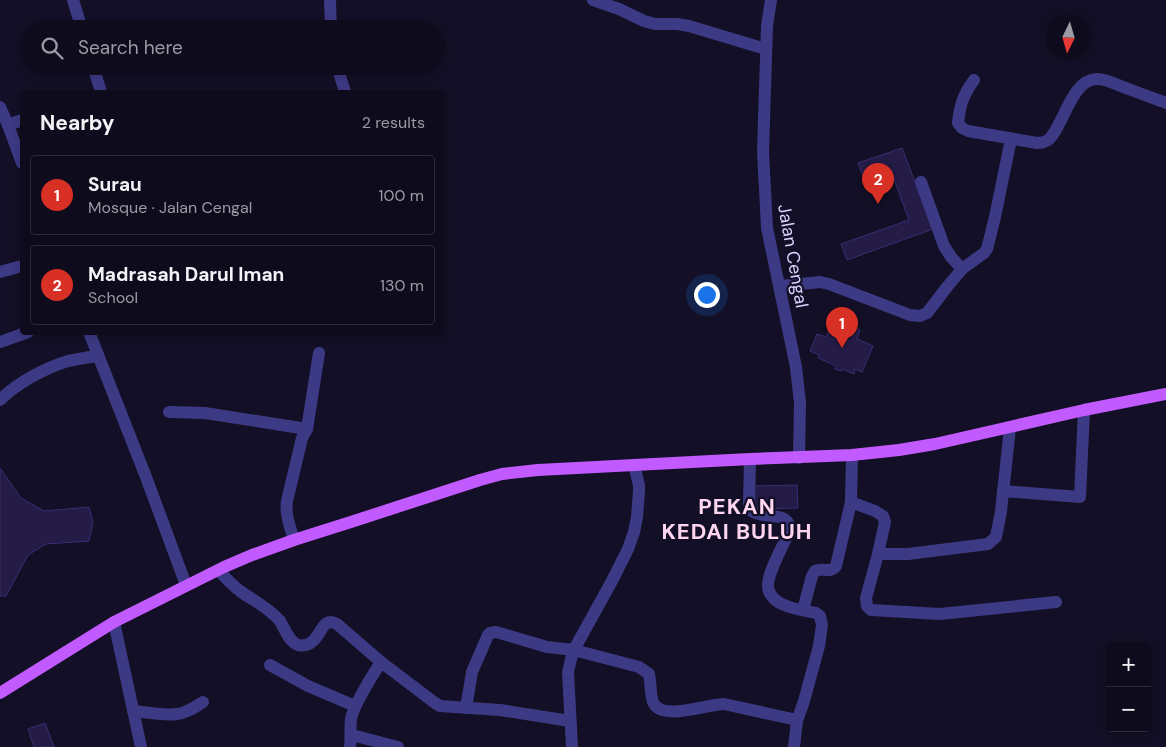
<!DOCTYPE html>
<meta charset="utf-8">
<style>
body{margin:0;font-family:"DM Sans",sans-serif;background:#171425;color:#f1f3f6}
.controls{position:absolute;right:15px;bottom:15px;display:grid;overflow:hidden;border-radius:5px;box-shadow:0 2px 8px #0003}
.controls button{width:45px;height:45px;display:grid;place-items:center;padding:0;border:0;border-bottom:1px solid #2e2b3b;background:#0e0b1c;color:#f1f3f6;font:25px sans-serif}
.compass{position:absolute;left:1046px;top:15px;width:45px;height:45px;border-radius:50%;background:#0e0b1c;box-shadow:0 2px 8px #0003;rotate:185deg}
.you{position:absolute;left:706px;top:294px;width:18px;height:18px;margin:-12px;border:4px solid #fff;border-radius:50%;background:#1a73e8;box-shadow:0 0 0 8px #1a73e833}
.badge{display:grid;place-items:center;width:32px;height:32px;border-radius:50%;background:#d93025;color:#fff;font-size:16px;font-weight:700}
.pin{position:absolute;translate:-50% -41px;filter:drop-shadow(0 1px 2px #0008)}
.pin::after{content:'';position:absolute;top:26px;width:18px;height:15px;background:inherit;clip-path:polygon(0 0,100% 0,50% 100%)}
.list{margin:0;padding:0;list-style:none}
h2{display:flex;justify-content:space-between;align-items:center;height:65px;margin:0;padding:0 20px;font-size:21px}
h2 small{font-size:16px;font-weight:400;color:#9b9ba3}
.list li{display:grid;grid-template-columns:32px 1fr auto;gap:15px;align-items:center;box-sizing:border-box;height:80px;margin:0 10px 10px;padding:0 10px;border:1px solid #2e2b3b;border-radius:5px}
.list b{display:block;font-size:19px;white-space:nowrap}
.list p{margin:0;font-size:16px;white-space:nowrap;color:#9b9ba3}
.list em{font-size:16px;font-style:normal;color:#9b9ba3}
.icon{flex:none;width:28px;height:28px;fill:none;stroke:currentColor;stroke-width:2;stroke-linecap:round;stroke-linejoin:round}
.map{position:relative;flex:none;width:1166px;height:747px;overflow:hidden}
.search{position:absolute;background:#0e0b1c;box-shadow:0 2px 8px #0003;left:20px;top:20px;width:425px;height:55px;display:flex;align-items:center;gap:12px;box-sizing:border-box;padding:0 18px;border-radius:28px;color:#9b9ba3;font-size:19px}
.panel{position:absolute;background:#0e0b1c;box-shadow:0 2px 8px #0003;left:20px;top:90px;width:425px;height:245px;border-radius:5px}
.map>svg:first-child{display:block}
</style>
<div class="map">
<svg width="1166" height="747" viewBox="0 0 1166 747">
<rect width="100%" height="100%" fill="#130f26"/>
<g fill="#241b47" stroke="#3b2d73">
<path d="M 902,148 L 933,229 L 847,260 L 841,244 L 909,220 L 891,171 L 865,181 L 858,163 Z"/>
<path d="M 833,319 L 860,330 L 857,339 L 873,346 L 862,372 L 855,369 L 854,374 L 842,369 L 841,371 L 835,369 L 836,366 L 818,358 L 819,355 L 810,351 L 817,334 L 826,337 Z"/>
<path d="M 0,468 L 21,498 L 44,511 L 89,507 L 93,522 L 89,541 L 46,544 L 28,555 L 6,596 L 0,596 Z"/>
<path d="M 797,485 L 798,508 L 755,509 L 754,486 Z"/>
<path d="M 45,723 L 54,747 L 34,747 L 28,729 Z"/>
</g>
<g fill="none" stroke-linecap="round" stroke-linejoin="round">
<g stroke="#3d3a85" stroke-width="12">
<path d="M 73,0 L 82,29"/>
<path d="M 330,0 L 331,29"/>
<path d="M 593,0 L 619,9 L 644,21 L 655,24 L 677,24 L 689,26 L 766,49"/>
<path d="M 771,0 L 767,26 L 763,151 L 767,228 L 796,367 L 800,403 L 799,458"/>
<path d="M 93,66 L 101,92"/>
<path d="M 337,66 L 345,92"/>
<path d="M 974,80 C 963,95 960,105 958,123 L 962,128 L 968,131 L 1037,143 C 1041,143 1044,143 1048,140 C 1063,128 1071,79 1097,79 C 1107,79 1117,85 1126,88 C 1139,93 1153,98 1166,103"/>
<path d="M 0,107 L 8,125 L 22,163"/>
<path d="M 8,125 L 22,120"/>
<path d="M 921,182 L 944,246 L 951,257 L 962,269"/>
<path d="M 0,272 L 22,266"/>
<path d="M 780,286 L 820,282 L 829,284 L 910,315 L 920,316 L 927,313 L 947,287 L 962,269 L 984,253 L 987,249 L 995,217 L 1011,139"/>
<path d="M 89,332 L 146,477 L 186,585"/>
<path d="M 0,342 L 28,332"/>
<path d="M 0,400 C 17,383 45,368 68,361 C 78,359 88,357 98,356"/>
<path d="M 169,412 L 205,413 L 307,429"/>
<path d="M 750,459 L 749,504 L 750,510 C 764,521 792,509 789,532 C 784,544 767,574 768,586 C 768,594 775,601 782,604 C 792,609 805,611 816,613 L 820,616 L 822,625 L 819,646 L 804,701 L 797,721 L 794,747"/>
<path d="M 1003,491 L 1080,497 L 1084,410"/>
<path d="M 851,502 L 875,511 L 883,516 L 885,522 L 878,554 L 866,598 L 867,606 L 871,610 L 940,614 L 1056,602"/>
<path d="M 294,540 C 290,526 285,515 287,501 L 302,438 L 307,429 L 319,353"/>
<path d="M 878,554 L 908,554 L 988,544 L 996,537 L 1001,511 L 1010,428"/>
<path d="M 218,570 C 225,577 232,585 240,591 C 254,601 268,607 280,621 C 285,629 289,642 298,645 C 301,646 303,645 306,645 C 322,641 320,615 337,624 L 381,662 L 435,703 L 440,706 L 500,710 L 570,721"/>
<path d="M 803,610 L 812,576 L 815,571 C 822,567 830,574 836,566 L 851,502 L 852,455"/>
<path d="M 114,622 L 141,747"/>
<path d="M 270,665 L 308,686 L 355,706"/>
<path d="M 466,708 L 472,672 L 488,635 L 490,633 L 496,632 L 547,647 L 574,650 L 639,667 L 649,674 C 651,683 650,694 653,702 C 661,722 707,704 724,704 L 797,720"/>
<path d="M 133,711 C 146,712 165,716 177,714 C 187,713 195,707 203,702"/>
<path d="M 352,735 L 398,747"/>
<path d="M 350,747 C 351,738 350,728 351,719 C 354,704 372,676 381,662"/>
<path d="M 572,747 L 568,672 L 572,655 L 576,646 L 613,579 L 628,549 L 634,532 L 637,517 L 639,491 L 639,485 L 634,465"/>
</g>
<path stroke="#c25bff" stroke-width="12" d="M 0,693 L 114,622 L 224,567 L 252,555 L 294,540 L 354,521 L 480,480 L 502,474 L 538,470 L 750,459 L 852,455 L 899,450 L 935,444 L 1084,410 L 1166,394"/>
</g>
<g text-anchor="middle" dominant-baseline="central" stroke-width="4.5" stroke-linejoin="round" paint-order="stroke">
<g font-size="18" fill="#d9d4ff" stroke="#130f26">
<text transform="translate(793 256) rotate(80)">Jalan Cengal</text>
</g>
<g font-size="22" font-weight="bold" letter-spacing="1" fill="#ffd6f0" stroke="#130f26">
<text x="737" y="506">PEKAN<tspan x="737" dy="25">KEDAI BULUH</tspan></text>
</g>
</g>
</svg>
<div class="controls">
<button>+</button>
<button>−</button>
</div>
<svg class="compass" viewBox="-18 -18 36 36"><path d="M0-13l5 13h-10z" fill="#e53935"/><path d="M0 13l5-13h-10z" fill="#9b9ba3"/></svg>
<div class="you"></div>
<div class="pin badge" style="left:842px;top:348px">1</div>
<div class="pin badge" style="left:878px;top:204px">2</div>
<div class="search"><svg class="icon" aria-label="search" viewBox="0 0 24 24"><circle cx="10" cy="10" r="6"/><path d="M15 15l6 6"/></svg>Search here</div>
<section class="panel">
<h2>Nearby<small>2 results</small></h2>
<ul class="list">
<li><span class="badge">1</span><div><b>Surau</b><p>Mosque · Jalan Cengal</p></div><em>100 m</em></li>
<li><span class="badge">2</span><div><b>Madrasah Darul Iman</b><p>School</p></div><em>130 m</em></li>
</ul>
</section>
</div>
